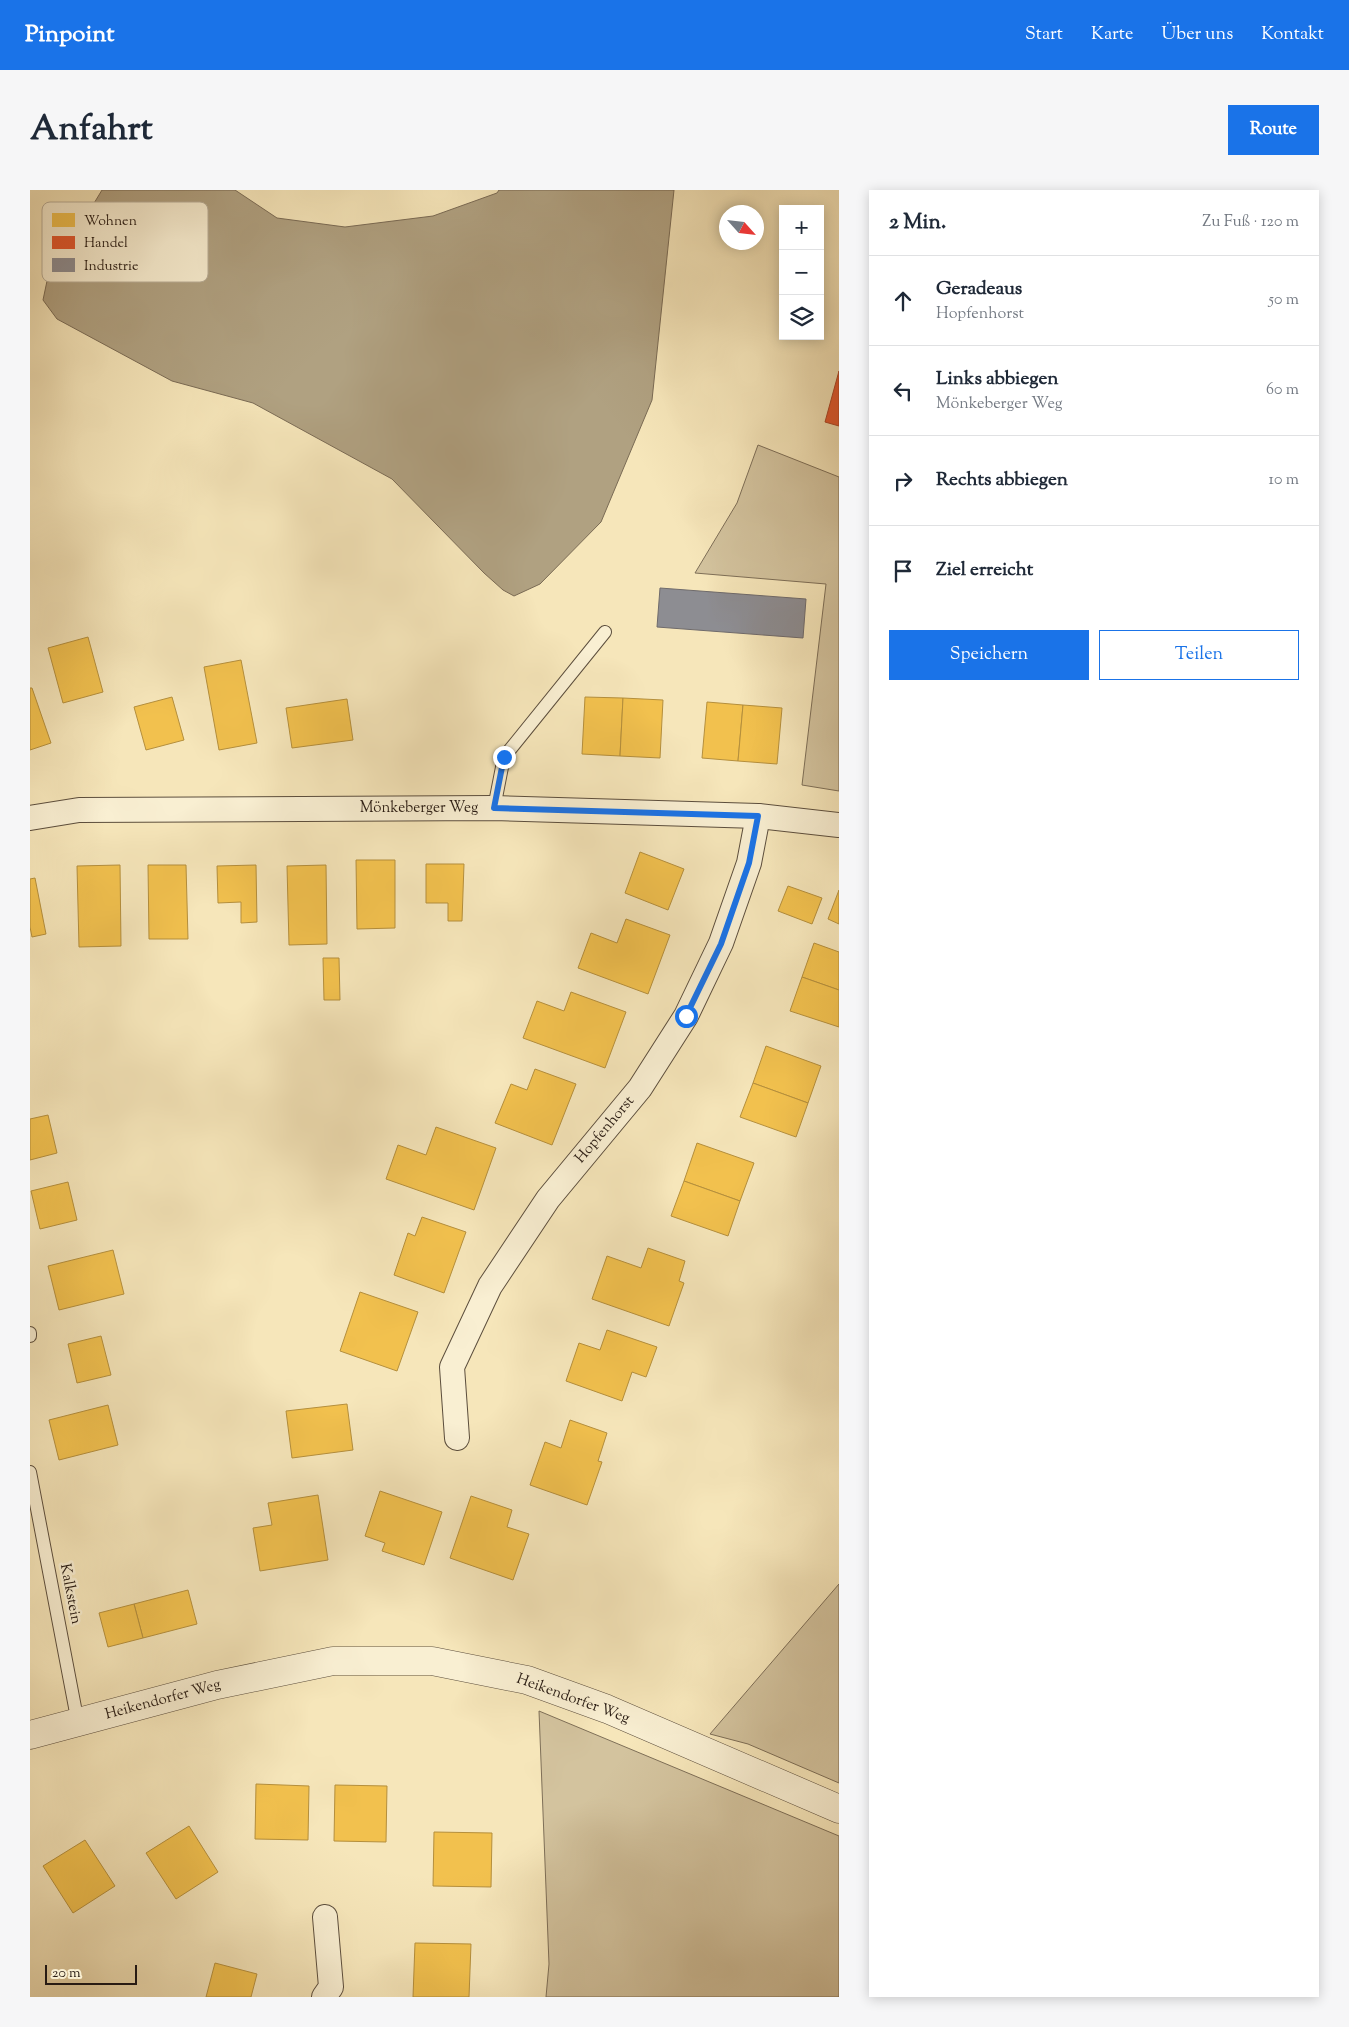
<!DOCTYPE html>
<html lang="de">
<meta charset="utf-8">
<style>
body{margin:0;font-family:"Sorts Mill Goudy",serif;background:#f6f6f7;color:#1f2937}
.controls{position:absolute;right:15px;top:15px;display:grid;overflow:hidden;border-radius:0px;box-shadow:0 2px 12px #0003}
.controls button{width:45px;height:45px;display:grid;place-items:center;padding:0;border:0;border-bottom:1px solid #e0e1e3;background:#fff;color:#1f2937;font:25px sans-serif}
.compass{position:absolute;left:689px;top:15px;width:45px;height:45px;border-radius:50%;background:#fff;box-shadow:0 2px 12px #0003;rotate:117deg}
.scale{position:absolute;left:15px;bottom:12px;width:92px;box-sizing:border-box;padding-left:5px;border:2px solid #281b13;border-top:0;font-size:14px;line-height:18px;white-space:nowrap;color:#281b13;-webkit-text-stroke:4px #f9efd2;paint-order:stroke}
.stop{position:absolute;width:15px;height:15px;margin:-11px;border:4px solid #1a73e8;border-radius:50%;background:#fff}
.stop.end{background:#1a73e8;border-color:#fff;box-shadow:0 1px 5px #0008}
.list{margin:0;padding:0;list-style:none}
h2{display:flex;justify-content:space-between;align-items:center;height:65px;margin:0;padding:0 20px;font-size:21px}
h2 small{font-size:16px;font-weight:400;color:#747a83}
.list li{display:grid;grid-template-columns:32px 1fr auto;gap:15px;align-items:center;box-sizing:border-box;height:90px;padding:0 20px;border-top:1px solid #e0e1e3}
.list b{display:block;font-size:19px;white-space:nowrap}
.list p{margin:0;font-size:16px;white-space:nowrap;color:#747a83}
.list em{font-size:16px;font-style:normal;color:#747a83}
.actions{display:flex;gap:10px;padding:15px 20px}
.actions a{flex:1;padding:11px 0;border:1px solid #1a73e8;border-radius:0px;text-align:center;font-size:18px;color:#1a73e8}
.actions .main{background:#1a73e8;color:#fff}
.icon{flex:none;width:28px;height:28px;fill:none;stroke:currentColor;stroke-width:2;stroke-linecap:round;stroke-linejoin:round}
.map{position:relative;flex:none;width:809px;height:1807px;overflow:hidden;border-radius:0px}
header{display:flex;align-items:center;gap:30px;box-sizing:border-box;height:70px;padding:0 25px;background:#1a73e8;color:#fff}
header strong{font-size:24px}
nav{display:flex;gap:28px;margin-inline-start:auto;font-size:18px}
.intro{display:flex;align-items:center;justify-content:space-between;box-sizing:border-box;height:120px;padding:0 30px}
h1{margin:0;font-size:35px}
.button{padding:12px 22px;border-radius:0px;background:#1a73e8;color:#fff;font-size:18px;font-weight:700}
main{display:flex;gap:30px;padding:0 30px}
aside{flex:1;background:#fff;border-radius:0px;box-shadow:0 2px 12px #0003}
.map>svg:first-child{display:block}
</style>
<header>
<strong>Pinpoint</strong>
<nav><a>Start</a><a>Karte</a><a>Über uns</a><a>Kontakt</a></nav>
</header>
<div class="intro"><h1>Anfahrt</h1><a class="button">Route</a></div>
<main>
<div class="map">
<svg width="809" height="1807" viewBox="0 0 809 1807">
<rect width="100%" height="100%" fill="#f6e6ba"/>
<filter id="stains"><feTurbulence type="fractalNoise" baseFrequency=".004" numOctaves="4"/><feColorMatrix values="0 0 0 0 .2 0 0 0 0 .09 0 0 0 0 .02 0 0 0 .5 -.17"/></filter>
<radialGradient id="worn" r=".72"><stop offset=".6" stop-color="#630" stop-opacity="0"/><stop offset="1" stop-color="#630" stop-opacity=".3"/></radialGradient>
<g fill="#d3c39e" stroke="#7e6f58">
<path d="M 728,255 L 809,287 L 809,601 L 772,595 L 796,394 L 665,383 L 707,313 Z"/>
<path d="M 809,1394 L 809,1593 L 718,1554 L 680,1544 Z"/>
<path d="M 509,1521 L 809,1646 L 809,1807 L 516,1807 L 519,1774 Z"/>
</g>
<path fill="#b0a181" stroke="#7a6b55" d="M 72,0 L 205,0 L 247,28 L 315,37 L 403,26 L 467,3 L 469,0 L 644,0 L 622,210 L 571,332 L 510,394 L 484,406 L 473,400 L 454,383 L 362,289 L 223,213 L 142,191 L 27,129 L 13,110 L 17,91 Z"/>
<g fill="#f2c14e" stroke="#b58f3c">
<path d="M 58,447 L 73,502 L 33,513 L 18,458 Z"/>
<path d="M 211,470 L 227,553 L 189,560 L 174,477 Z"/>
<path d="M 0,498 L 2,498 L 21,553 L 0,560 Z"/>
<path d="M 142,507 L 154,550 L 116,560 L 104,517 Z"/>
<path d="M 555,507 L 593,508 L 590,566 L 552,564 Z"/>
<path d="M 593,508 L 633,510 L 630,568 L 590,566 Z"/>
<path d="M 317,509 L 323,550 L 262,558 L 256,518 Z"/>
<path d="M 677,512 L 713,515 L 708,571 L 672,568 Z"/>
<path d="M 713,515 L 752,518 L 747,574 L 708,571 Z"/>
<path d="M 610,662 L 654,679 L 638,720 L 595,703 Z"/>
<path d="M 326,670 L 365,670 L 365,738 L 327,739 Z"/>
<path d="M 396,674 L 434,674 L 432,731 L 418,731 L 418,713 L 396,713 Z"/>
<path d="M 90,675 L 91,756 L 49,757 L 47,676 Z"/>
<path d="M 118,675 L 156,675 L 158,749 L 119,749 Z"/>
<path d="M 226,675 L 227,732 L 211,733 L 211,712 L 188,713 L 187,676 Z"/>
<path d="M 296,675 L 297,754 L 259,755 L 257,676 Z"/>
<path d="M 5,688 L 16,744 L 2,747 L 0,737 L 0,689 Z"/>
<path d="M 758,696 L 792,708 L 782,734 L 748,721 Z"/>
<path d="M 809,700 L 809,734 L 798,729 Z"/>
<path d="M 596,729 L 640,745 L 618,804 L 548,778 L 561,743 L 587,753 Z"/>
<path d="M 784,753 L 809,762 L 809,800 L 772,787 Z"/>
<path d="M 293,768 L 309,768 L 310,810 L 294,810 Z"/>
<path d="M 772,787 L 809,800 L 809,837 L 760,821 Z"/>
<path d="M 541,802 L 596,822 L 575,878 L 493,848 L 507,811 L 534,821 Z"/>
<path d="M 736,856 L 791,876 L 778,913 L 723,893 Z"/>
<path d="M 505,879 L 546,894 L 522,955 L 465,933 L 481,894 L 497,900 Z"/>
<path d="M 723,893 L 778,913 L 766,947 L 710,927 Z"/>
<path d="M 18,925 L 27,963 L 0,970 L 0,929 Z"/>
<path d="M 406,937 L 466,958 L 444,1020 L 356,989 L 368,955 L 396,965 Z"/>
<path d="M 667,953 L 724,973 L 710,1011 L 654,991 Z"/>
<path d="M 654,991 L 710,1011 L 698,1046 L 641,1026 Z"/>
<path d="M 38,992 L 47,1030 L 10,1039 L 1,1001 Z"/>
<path d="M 392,1027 L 436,1042 L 414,1103 L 364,1085 L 378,1043 L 385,1046 Z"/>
<path d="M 618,1058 L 655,1071 L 649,1091 L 654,1093 L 639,1136 L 562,1109 L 577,1066 L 611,1078 Z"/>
<path d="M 83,1060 L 94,1104 L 29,1120 L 18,1076 Z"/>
<path d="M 330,1102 L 388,1122 L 367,1181 L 310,1161 Z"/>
<path d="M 577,1140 L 627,1157 L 616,1187 L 602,1182 L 592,1211 L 536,1191 L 549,1153 L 570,1160 Z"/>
<path d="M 71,1146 L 81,1185 L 47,1193 L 38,1154 Z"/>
<path d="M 317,1214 L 323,1260 L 262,1268 L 256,1221 Z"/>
<path d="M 78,1215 L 88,1255 L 29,1270 L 19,1230 Z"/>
<path d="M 540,1230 L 577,1243 L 568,1271 L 572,1272 L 557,1315 L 500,1295 L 515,1252 L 531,1258 Z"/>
<path d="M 350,1301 L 412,1322 L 394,1375 L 352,1361 L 355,1353 L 335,1346 Z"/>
<path d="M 288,1305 L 298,1370 L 230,1381 L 223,1338 L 242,1335 L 238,1313 Z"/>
<path d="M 441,1306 L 482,1320 L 477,1337 L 499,1344 L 483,1390 L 420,1368 Z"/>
<path d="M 158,1400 L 167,1434 L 113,1448 L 104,1414 Z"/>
<path d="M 104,1414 L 113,1448 L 78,1457 L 69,1423 Z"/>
<path d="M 226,1594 L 279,1596 L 278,1650 L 225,1649 Z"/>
<path d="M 305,1595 L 357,1596 L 356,1652 L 304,1651 Z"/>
<path d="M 159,1636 L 188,1682 L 146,1709 L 116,1663 Z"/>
<path d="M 404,1642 L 462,1643 L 461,1697 L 403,1696 Z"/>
<path d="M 55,1650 L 85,1696 L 43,1723 L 13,1676 Z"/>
<path d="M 385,1753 L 441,1754 L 439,1807 L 383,1807 Z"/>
<path d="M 185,1773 L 227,1784 L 221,1807 L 176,1807 Z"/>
</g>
<path fill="#e4572e" stroke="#ac4526" d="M 809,181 L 809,236 L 795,232 Z"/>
<path fill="#8d8d92" stroke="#6f6b6c" d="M 630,398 L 776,409 L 773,448 L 627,437 Z"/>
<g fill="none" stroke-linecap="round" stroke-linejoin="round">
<g stroke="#5c4e3d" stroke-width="14">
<g id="service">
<path d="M 464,618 L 474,567 L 575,442"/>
<path d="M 0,1143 L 0,1146"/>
<path d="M 0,1282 L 48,1533"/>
</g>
</g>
<g stroke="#5c4e3d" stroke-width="26">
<g id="minor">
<path d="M 0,628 L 49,620 L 464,618 L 728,626 L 809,635"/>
<path d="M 427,1248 L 422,1177 L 460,1096 L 518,1009 L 610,898 L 656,826 L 691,753 L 719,673 L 728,626"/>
<path d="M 294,1807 L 301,1797 L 295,1727"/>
</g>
</g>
<g stroke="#5c4e3d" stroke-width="29">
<path id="tertiary" d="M 0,1545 L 187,1495 L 303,1471 L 402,1471 L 497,1490 L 577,1519 L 809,1619"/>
</g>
<use href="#service" stroke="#f9efd2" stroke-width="12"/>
<use href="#minor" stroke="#f9efd2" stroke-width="24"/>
<use href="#tertiary" stroke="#f9efd2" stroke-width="28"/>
</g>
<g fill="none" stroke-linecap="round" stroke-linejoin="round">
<path stroke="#1a73e8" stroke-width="6" d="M 474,567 L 464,618 L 728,626 L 719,673 L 691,754 L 656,826"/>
</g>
<g text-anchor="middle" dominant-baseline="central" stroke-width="5" stroke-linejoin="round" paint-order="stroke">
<g font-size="15" fill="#281b13" stroke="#f9efd2">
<text x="389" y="618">Mönkeberger Weg</text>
<text transform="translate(575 940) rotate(-50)">Hopfenhorst</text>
<text transform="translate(40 1404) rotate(79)">Kalkstein</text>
<text transform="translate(543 1509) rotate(20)">Heikendorfer Weg</text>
<text transform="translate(133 1510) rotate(-15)">Heikendorfer Weg</text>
</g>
</g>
<rect x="12" y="12" width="166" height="80" rx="8" fill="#f9efd2" stroke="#baaf99" stroke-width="1"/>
<rect x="22" y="23" width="23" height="14" fill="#f2c14e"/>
<rect x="22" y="46" width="23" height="13" fill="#e4572e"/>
<rect x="22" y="68" width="23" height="14" fill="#8d8d92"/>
<g font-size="14" fill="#281b13">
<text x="54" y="35">Wohnen</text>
<text x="54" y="57">Handel</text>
<text x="54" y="80">Industrie</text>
</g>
<rect width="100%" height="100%" filter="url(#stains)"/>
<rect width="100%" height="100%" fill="url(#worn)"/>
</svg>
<div class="controls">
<button>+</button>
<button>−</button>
<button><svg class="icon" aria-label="layers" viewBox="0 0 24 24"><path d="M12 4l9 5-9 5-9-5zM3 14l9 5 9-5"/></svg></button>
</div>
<svg class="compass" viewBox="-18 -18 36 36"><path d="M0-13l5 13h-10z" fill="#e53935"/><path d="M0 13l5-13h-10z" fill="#747a83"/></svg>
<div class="scale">20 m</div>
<div class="stop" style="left:656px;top:826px"></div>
<div class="stop end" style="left:474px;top:567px"></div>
</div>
<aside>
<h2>2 Min.<small>Zu Fuß · 120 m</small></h2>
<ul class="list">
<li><svg class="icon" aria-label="ahead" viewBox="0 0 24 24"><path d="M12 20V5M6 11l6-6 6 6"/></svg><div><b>Geradeaus</b><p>Hopfenhorst</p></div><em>50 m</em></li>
<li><svg class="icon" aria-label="left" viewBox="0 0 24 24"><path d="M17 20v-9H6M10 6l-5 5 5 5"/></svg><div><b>Links abbiegen</b><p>Mönkeberger Weg</p></div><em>60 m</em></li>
<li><svg class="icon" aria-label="right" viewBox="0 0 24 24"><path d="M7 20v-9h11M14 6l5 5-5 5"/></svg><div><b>Rechts abbiegen</b></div><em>10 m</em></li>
<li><svg class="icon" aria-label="arrive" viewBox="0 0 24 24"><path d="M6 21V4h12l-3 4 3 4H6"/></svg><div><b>Ziel erreicht</b></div></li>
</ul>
<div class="actions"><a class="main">Speichern</a><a>Teilen</a></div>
</aside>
</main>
